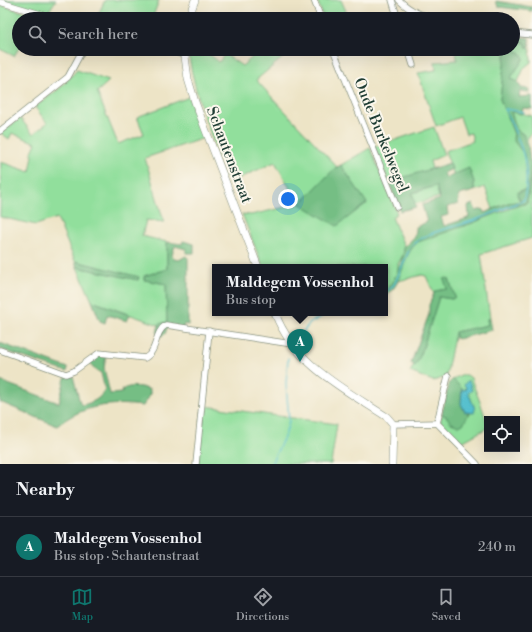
<!DOCTYPE html>
<meta charset="utf-8">
<style>
body{margin:0;font-family:"Libre Bodoni",serif;background:#20242c;color:#f1f3f6}
.controls{position:absolute;right:12px;bottom:12px;display:grid;overflow:hidden;border-radius:0px;box-shadow:0 4px 16px #0002}
.controls button{width:36px;height:36px;display:grid;place-items:center;padding:0;border:0;border-bottom:1px solid #363941;background:#171b24;color:#f1f3f6;font:20px sans-serif}
.you{position:absolute;left:288px;top:199px;width:14px;height:14px;margin:-10px;border:3px solid #fff;border-radius:50%;background:#1a73e8;box-shadow:0 0 0 6px #1a73e833}
.badge{display:grid;place-items:center;width:26px;height:26px;border-radius:50%;background:#0f766e;color:#fff;font-size:13px;font-weight:700}
.pin{position:absolute;translate:-50% -33px;filter:drop-shadow(0 1px 2px #0008)}
.pin::after{content:'';position:absolute;top:21px;width:14px;height:12px;background:inherit;clip-path:polygon(0 0,100% 0,50% 100%)}
.popup{position:absolute;left:212px;top:264px;width:176px;height:52px;box-sizing:border-box;display:grid;place-content:center;border-radius:0px;background:#171b24;filter:drop-shadow(0 1px 3px #0005);font-size:13px;white-space:nowrap;color:#9ea1a6}
.popup b{font-size:15px;color:#f1f3f6}
.popup::after{content:'';position:absolute;left:50%;top:100%;margin-left:-8px;border:8px solid transparent;border-top-color:#171b24}
.list{margin:0;padding:0;list-style:none}
h2{display:flex;justify-content:space-between;align-items:center;height:52px;margin:0;padding:0 16px;font-size:17px}
h2 small{font-size:13px;font-weight:400;color:#9ea1a6}
.list li{display:grid;grid-template-columns:26px 1fr auto;gap:12px;align-items:center;box-sizing:border-box;height:60px;padding:0 16px;border-top:1px solid #363941}
.list b{display:block;font-size:15px;white-space:nowrap}
.list p{margin:0;font-size:13px;white-space:nowrap;color:#9ea1a6}
.list em{font-size:13px;font-style:normal;color:#9ea1a6}
.icon{flex:none;width:22px;height:22px;fill:none;stroke:currentColor;stroke-width:2;stroke-linecap:round;stroke-linejoin:round}
.map{position:relative;flex:none;width:532px;height:464px;overflow:hidden}
.search{position:absolute;background:#171b24;box-shadow:0 4px 16px #0002;left:12px;right:12px;top:12px;height:44px;display:flex;align-items:center;gap:10px;box-sizing:border-box;padding:0 14px;border-radius:22px;color:#9ea1a6;font-size:15px}
.sheet{height:112px;background:#171b24}
nav{display:flex;justify-content:space-around;align-items:center;box-sizing:border-box;height:56px;border-top:1px solid #363941;background:#171b24;font-size:11px;color:#9ea1a6}
nav a{display:grid;justify-items:center;gap:2px}
nav .on{color:#0f766e}
.map>svg:first-child{display:block}
</style>
<div class="map">
<svg width="532" height="464" viewBox="0 0 532 464">
<rect width="100%" height="100%" fill="#fbf7ec"/>
<filter id="ink" filterUnits="userSpaceOnUse"><feTurbulence type="fractalNoise" baseFrequency=".025" numOctaves="2"/><feDisplacementMap in="SourceGraphic" scale="8" xChannelSelector="R" yChannelSelector="G"/><feConvolveMatrix kernelMatrix="1 2 1 2 8 2 1 2 1" color-interpolation-filters="sRGB"/></filter>
<filter id="wash" filterUnits="userSpaceOnUse"><feTurbulence type="fractalNoise" baseFrequency=".012" numOctaves="4" result="noise"/><feDisplacementMap in="SourceGraphic" scale="16" xChannelSelector="R" yChannelSelector="G"/><feGaussianBlur stdDeviation="0.9" result="paint"/><feColorMatrix in="noise" values="0 0 0 0 0 0 0 0 0 0 0 0 0 0 0 0 0 1.4 0 .05"/><feComposite in="paint" operator="in"/></filter>
<g filter="url(#wash)">
<rect width="100%" height="100%" fill="#ede4c6"/>
<g fill="#91df9c" stroke="#588e68">
<path d="M 0,0 L 56,0 L 47,14 Z"/>
<path d="M 105,0 L 159,0 L 152,19 L 96,19 Z"/>
<path d="M 317,0 L 341,0 L 346,11 L 336,19 L 324,19 Z"/>
<path d="M 0,5 L 37,16 L 36,19 L 19,19 L 19,48 L 14,56 L 0,49 Z"/>
<path d="M 525,42 L 527,48 L 530,48 L 531,62 L 524,68 L 518,82 L 510,79 L 524,58 L 514,49 L 516,43 Z"/>
<path d="M 262,49 L 293,49 L 256,80 L 337,167 L 300,204 L 367,204 L 341,165 L 370,148 L 397,213 L 392,217 L 404,246 L 404,253 L 398,264 L 398,273 L 388,289 L 385,290 L 385,267 L 263,267 L 242,214 L 251,215 L 299,204 L 275,162 L 229,183 C 214,142 196,101 189,57 L 209,54 L 219,62 L 225,54 L 242,66 Z"/>
<path d="M 456,49 L 506,49 L 500,99 L 514,134 L 513,137 L 524,154 L 527,185 L 525,190 L 519,191 L 518,198 L 521,202 L 508,203 L 493,209 L 485,187 L 474,191 L 474,182 L 469,169 L 454,175 L 445,151 L 473,141 L 471,133 L 466,134 L 460,117 L 436,126 L 418,73 L 436,70 L 435,62 L 457,60 Z"/>
<path d="M 77,70 L 109,81 L 97,92 L 118,144 L 144,134 L 137,117 L 189,97 L 204,138 L 145,158 L 164,222 L 146,220 L 142,236 L 167,242 L 167,269 L 144,276 L 145,280 L 166,284 L 167,322 L 159,325 L 92,301 L 77,267 L 138,280 L 139,277 L 75,261 L 57,218 L 36,225 L 0,217 L 1,162 L 30,172 L 33,155 L 31,154 L 36,143 L 12,133 L 9,139 L 1,133 L 20,118 L 33,134 L 47,123 L 35,107 L 60,88 Z"/>
<path d="M 510,111 L 522,114 L 523,111 L 524,114 L 532,116 L 532,132 L 527,139 L 528,145 L 525,145 L 523,134 L 517,130 Z"/>
<path d="M 434,127 L 444,155 L 430,161 L 432,169 L 389,182 L 374,147 Z"/>
<path d="M 532,173 L 532,238 L 481,254 L 490,318 L 487,319 L 488,325 L 455,332 L 446,377 L 433,381 L 410,372 L 421,354 L 439,297 L 452,299 L 455,297 L 449,279 L 447,289 L 435,291 L 434,294 L 426,276 L 422,275 L 398,281 C 401,269 405,254 414,245 C 424,235 460,228 475,222 C 493,215 509,208 527,203 Z"/>
<path d="M 436,186 L 439,197 L 415,204 L 412,193 Z"/>
<path d="M 461,375 L 467,375 L 471,378 C 475,391 487,416 487,428 L 460,443 L 440,423 L 442,414 L 450,419 L 464,420 L 475,409 L 468,392 L 468,381 L 464,385 L 467,387 L 465,390 L 460,388 L 453,379 Z"/>
<path d="M 205,406 L 337,424 L 331,464 L 198,464 Z"/>
</g>
<g fill="#74be84" stroke="#4a7e5c">
<path d="M 496,1 L 532,7 L 532,11 L 498,7 Z"/>
<path d="M 513,36 L 529,38 L 530,47 L 527,48 L 525,42 L 516,44 L 515,51 L 520,52 L 524,58 L 510,79 L 518,82 L 521,88 L 529,89 L 529,92 L 520,91 L 519,97 L 532,96 L 532,109 L 523,108 L 522,114 L 511,112 L 517,130 L 524,135 L 525,144 L 528,145 L 530,161 L 532,162 L 527,203 L 505,208 L 475,222 L 418,242 C 400,256 404,287 385,295 L 385,290 L 388,289 C 394,280 405,257 404,246 C 410,243 417,235 416,227 L 427,222 L 422,205 L 440,199 L 436,186 L 412,193 L 416,207 L 400,211 L 389,182 L 450,163 L 452,169 L 444,173 L 446,178 L 469,168 L 474,182 L 474,191 L 459,195 L 458,204 L 447,207 L 448,215 L 441,217 L 444,226 L 468,218 L 469,216 L 468,206 L 473,204 L 476,211 L 483,209 L 484,213 L 508,203 L 521,201 L 517,195 L 517,193 L 525,190 L 527,185 L 524,154 L 513,140 L 514,134 L 500,99 L 506,49 L 513,49 Z"/>
<path d="M 341,165 L 367,203 L 337,226 L 300,204 L 335,168 Z"/>
<path d="M 183,241 L 194,244 L 194,253 L 186,253 L 186,249 L 175,246 L 172,255 L 174,259 L 179,260 L 186,256 L 188,258 L 188,325 L 184,324 L 183,329 L 167,328 L 165,334 L 161,336 L 157,333 L 159,324 L 167,322 L 166,284 L 145,280 L 144,276 L 167,269 L 167,242 L 182,244 Z"/>
<path d="M 75,261 L 139,277 L 138,280 L 77,267 Z"/>
<path d="M 447,278 L 449,279 L 455,297 L 452,299 L 439,297 L 421,354 L 415,366 L 411,363 L 429,314 L 429,305 L 435,291 L 447,289 L 444,279 Z"/>
<path d="M 92,301 L 130,315 L 127,321 L 107,315 L 105,323 L 100,321 Z"/>
<path d="M 490,318 L 492,330 L 458,339 L 455,338 L 455,332 L 488,325 L 487,319 Z"/>
<path d="M 0,343 L 68,368 L 67,372 L 0,349 Z"/>
<path d="M 98,356 L 106,356 L 104,368 L 110,394 L 122,393 L 123,389 C 131,385 142,386 150,390 L 150,394 L 143,406 C 110,402 83,405 57,426 L 0,402 L 0,381 L 59,403 L 65,378 L 73,376 L 80,403 L 82,405 C 92,403 100,399 105,390 L 101,373 L 93,368 L 89,362 Z"/>
<path d="M 453,379 L 462,389 C 461,398 459,409 469,414 L 463,424 L 459,426 L 451,423 L 447,417 L 442,414 L 449,383 Z"/>
</g>
<path fill="#54bfce" stroke="#3a7e81" d="M 468,380 L 470,383 L 472,391 L 468,392 L 475,409 L 474,413 L 465,412 L 461,404 L 462,389 L 465,390 L 466,387 L 464,385 Z"/>
<g fill="none" stroke-linecap="round" stroke-linejoin="round">
<g stroke="#54bfce" stroke-width="1.5">
<path d="M 411,246 C 428,230 454,228 475,220 C 491,214 508,207 524,200 C 532,162 519,142 505,109 L 524,112"/>
<path d="M 385,292 L 391,288 L 395,283 L 410,248"/>
<path d="M 296,341 L 310,323 L 328,313"/>
<path d="M 271,464 L 286,433 L 289,421 L 286,384 L 288,358"/>
</g>
</g>
</g>
<g filter="url(#ink)">
<g fill="none" stroke-linecap="round" stroke-linejoin="round">
<g stroke="#86907d" stroke-width="7">
<g id="minor">
<path d="M 314,0 L 321,19"/>
<path d="M 392,0 L 398,19"/>
<path d="M 399,0 C 410,11 421,15 436,19"/>
<path d="M 0,2 L 57,19"/>
<path d="M 513,33 L 532,35"/>
<path d="M 166,49 L 184,55"/>
<path d="M 333,49 L 397,207"/>
<path d="M 408,49 L 413,65"/>
<path d="M 0,131 L 68,77 L 83,49"/>
<path d="M 0,350 L 66,374 L 74,371 L 99,353 L 145,358 C 158,351 154,332 166,325 L 292,344"/>
<path d="M 437,423 L 448,376"/>
<path d="M 393,424 L 437,423 L 477,464"/>
<path d="M 196,464 L 209,331"/>
</g>
</g>
<g stroke="#86907d" stroke-width="8">
<g id="tertiary">
<path d="M 188,19 L 195,0"/>
<path d="M 184,49 L 188,79 L 195,102 L 258,267"/>
<path d="M 275,313 C 294,364 344,389 387,417 L 393,424 L 392,464"/>
</g>
</g>
<use href="#minor" stroke="#fff" stroke-width="5.5"/>
<use href="#tertiary" stroke="#fff" stroke-width="7"/>
</g>
</g>
<g text-anchor="middle" dominant-baseline="central" stroke-width="4" stroke-linejoin="round" paint-order="stroke">
<g font-size="15" fill="#1f3d34" stroke="#fbf7ec">
<text transform="translate(381 135) rotate(68)">Oude Burkelwegel</text>
<text transform="translate(229 155) rotate(69)">Schautenstraat</text>
</g>
</g>
</svg>
<div class="controls">
<button><svg class="icon" aria-label="locate" viewBox="0 0 24 24"><circle cx="12" cy="12" r="6"/><path d="M12 2v4M12 18v4M2 12h4M18 12h4"/></svg></button>
</div>
<div class="you"></div>
<div class="pin badge" style="left:300px;top:362px">A</div>
<div class="popup"><b>Maldegem Vossenhol</b>Bus stop</div>
<div class="search"><svg class="icon" aria-label="search" viewBox="0 0 24 24"><circle cx="10" cy="10" r="6"/><path d="M15 15l6 6"/></svg>Search here</div>
</div>
<section class="sheet">
<h2>Nearby<small></small></h2>
<ul class="list">
<li><span class="badge">A</span><div><b>Maldegem Vossenhol</b><p>Bus stop · Schautenstraat</p></div><em>240 m</em></li>
</ul>
</section>
<nav>
<a class="on"><svg class="icon" aria-label="map" viewBox="0 0 24 24"><path d="M3 6l6-2 6 2 6-2v14l-6 2-6-2-6 2zM9 4v14M15 6v14"/></svg>Map</a>
<a><svg class="icon" aria-label="directions" viewBox="0 0 24 24"><path d="M12 3l9 9-9 9-9-9zM9 14v-3h6M13 9l2 2-2 2"/></svg>Directions</a>
<a><svg class="icon" aria-label="saved" viewBox="0 0 24 24"><path d="M7 4h10v16l-5-4-5 4z"/></svg>Saved</a>
</nav>
